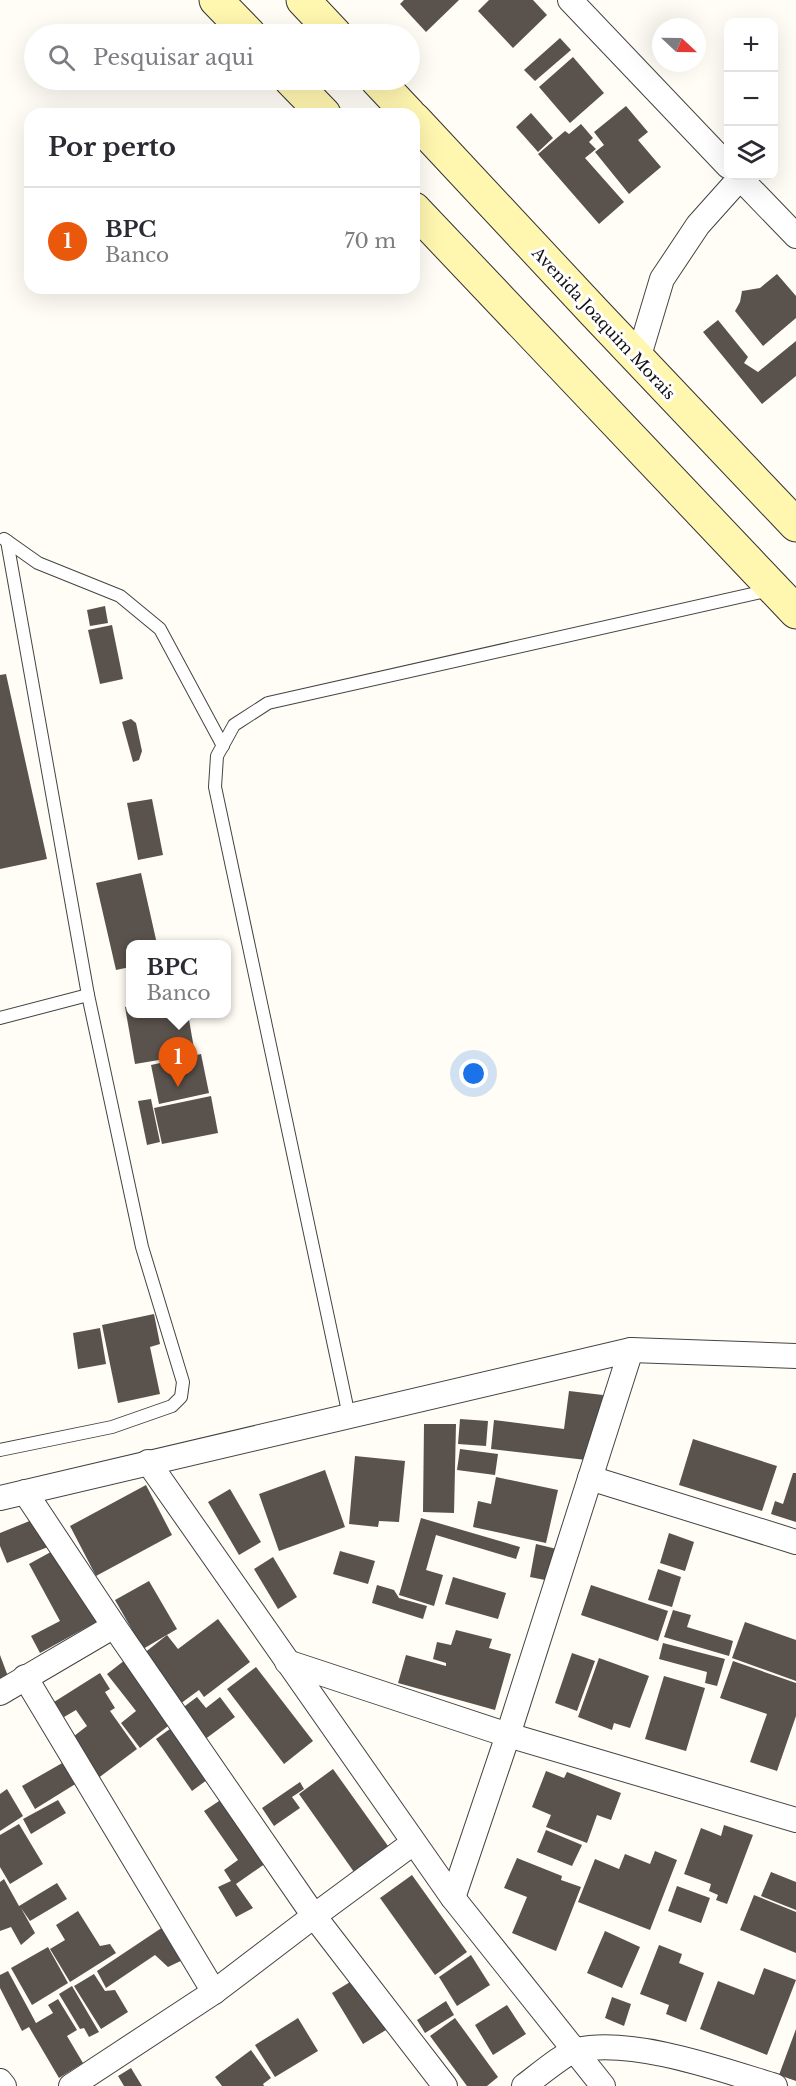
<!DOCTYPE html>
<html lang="pt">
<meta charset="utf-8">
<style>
body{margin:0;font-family:"Libre Baskerville",serif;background:#f2f2f3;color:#2b2b33}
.controls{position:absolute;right:18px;top:18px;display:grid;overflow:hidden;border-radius:12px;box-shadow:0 6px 24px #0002}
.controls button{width:54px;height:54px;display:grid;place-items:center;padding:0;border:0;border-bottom:2px solid #e1e1e2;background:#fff;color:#2b2b33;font:30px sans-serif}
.compass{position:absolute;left:652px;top:18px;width:54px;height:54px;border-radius:50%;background:#fff;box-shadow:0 6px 24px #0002;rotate:112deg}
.you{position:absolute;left:474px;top:1074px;width:21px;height:21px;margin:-15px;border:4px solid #fff;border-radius:50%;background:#1a73e8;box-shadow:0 0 0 9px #1a73e833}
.badge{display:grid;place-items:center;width:39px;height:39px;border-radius:50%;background:#ea580c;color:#fff;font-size:20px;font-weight:700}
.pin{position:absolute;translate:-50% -50px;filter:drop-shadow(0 2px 3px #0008)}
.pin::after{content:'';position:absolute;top:32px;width:21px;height:18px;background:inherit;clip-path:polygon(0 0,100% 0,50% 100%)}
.popup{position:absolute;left:126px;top:940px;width:105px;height:78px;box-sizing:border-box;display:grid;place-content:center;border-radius:12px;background:#fff;filter:drop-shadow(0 2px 4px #0005);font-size:20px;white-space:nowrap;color:#7c7c81}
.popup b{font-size:22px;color:#2b2b33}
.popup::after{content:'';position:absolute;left:50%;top:100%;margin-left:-12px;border:12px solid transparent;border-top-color:#fff}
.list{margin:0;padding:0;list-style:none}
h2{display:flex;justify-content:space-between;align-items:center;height:78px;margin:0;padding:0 24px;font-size:26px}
h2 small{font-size:20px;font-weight:400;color:#7c7c81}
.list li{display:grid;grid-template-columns:39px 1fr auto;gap:18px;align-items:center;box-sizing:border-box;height:108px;padding:0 24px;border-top:2px solid #e1e1e2}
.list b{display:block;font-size:22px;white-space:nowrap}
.list p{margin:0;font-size:20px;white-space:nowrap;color:#7c7c81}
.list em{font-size:20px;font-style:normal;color:#7c7c81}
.icon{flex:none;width:33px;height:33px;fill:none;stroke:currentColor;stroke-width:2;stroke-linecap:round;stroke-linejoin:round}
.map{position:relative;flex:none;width:796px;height:2086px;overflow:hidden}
.search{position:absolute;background:#fff;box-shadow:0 6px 24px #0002;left:24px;top:24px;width:396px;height:66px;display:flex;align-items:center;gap:15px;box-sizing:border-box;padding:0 21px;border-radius:33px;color:#7c7c81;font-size:22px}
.panel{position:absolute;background:#fff;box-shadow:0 6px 24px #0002;left:24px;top:108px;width:396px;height:186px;border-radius:18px}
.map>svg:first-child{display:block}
</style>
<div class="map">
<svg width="796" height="2086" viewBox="0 0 796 2086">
<rect width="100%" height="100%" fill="#fffdf5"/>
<g fill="#5a524d">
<path d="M 404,0 L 459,0 L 426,32 L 400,4 Z"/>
<path d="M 489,0 L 533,0 L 547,15 L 513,48 L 478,11 Z"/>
<path d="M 560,38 L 571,50 L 535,81 L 524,70 Z"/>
<path d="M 573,57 L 604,93 L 570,123 L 539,87 Z"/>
<path d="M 626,106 L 648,132 L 638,140 L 661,167 L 629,194 L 595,152 L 604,145 L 594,132 Z"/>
<path d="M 531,113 L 553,138 L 538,152 L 516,127 Z"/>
<path d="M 581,124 L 593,138 L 589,142 L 596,149 L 585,158 L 624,202 L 599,224 L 538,154 L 565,131 L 569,134 Z"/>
<path d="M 777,274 L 796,296 L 796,318 L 763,346 L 735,311 L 740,302 L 742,291 L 760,288 Z"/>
<path d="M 718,320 L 748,357 L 744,363 L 758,372 L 796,341 L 796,376 L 762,404 L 703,332 Z"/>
<path d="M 105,606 L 108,623 L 90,626 L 87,610 Z"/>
<path d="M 112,625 L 123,679 L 100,684 L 88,630 Z"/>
<path d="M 6,674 L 47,859 L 0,869 L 0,675 Z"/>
<path d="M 131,719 L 136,723 L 142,751 L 139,760 L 133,762 L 122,722 Z"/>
<path d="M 152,799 L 163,855 L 138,860 L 127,803 Z"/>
<path d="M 141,873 L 157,944 L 130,944 L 130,967 L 116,970 L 96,883 Z"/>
<path d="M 130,1006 L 130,1014 L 188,1014 L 195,1054 L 135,1064 L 125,1007 Z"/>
<path d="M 201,1054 L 209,1093 L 159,1104 L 151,1065 Z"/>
<path d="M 211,1096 L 218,1133 L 162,1144 L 154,1108 Z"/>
<path d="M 151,1099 L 160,1142 L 147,1145 L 138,1101 Z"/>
<path d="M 154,1314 L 160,1344 L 150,1347 L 160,1394 L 118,1403 L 102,1325 Z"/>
<path d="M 100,1328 L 106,1364 L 78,1369 L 73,1333 Z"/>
<path d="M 569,1391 L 603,1395 L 595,1461 L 491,1449 L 494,1420 L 564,1429 Z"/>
<path d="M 460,1419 L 488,1421 L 486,1446 L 458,1444 Z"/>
<path d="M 424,1424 L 456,1424 L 454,1513 L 423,1512 Z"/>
<path d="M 693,1439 L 777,1466 L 762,1511 L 679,1485 Z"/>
<path d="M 460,1449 L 498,1454 L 495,1475 L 457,1470 Z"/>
<path d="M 355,1456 L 405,1461 L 399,1522 L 379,1521 L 378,1527 L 349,1524 Z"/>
<path d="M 325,1470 L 345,1527 L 279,1551 L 259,1494 Z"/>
<path d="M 793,1473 L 796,1473 L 796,1522 L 771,1514 L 775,1501 L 783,1504 Z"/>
<path d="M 496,1477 L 558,1490 L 546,1543 L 473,1527 L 478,1501 L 491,1504 Z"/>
<path d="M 146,1485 L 172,1535 L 96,1576 L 70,1526 Z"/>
<path d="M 230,1489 L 261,1542 L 239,1555 L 208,1502 Z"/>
<path d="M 37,1518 L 48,1547 L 7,1563 L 0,1546 L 0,1533 Z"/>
<path d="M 421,1518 L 520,1547 L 516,1559 L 436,1535 L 426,1570 L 443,1575 L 434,1606 L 399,1595 Z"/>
<path d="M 669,1533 L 694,1542 L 685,1571 L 660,1563 Z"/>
<path d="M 536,1544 L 561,1550 L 555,1582 L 530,1577 Z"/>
<path d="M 58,1548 L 98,1621 L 40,1653 L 31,1636 L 60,1621 L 29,1564 Z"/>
<path d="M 340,1551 L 375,1561 L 368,1584 L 333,1574 Z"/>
<path d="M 273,1557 L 297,1597 L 278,1609 L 254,1569 Z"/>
<path d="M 658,1569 L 681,1577 L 672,1607 L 648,1600 Z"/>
<path d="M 453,1577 L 506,1593 L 498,1619 L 445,1604 Z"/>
<path d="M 149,1581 L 177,1629 L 143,1649 L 115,1600 Z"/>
<path d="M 377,1585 L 394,1590 L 399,1598 L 427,1606 L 423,1619 L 372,1603 Z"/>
<path d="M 591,1585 L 668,1611 L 658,1641 L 581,1615 Z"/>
<path d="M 673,1610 L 691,1615 L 687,1627 L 733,1641 L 729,1656 L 664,1637 Z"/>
<path d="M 218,1619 L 250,1662 L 204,1697 L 199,1690 L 180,1704 L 143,1654 L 167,1635 L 178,1649 Z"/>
<path d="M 745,1622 L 796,1640 L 796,1681 L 732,1658 Z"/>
<path d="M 456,1630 L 492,1639 L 489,1648 L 511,1654 L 495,1710 L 398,1683 L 406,1655 L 446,1666 L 446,1663 L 433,1659 L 437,1642 L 451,1645 Z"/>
<path d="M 663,1643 L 725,1659 L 717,1686 L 705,1683 L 707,1672 L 659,1659 Z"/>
<path d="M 572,1653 L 595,1661 L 577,1711 L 555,1703 Z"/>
<path d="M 0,1655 L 9,1679 L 0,1682 Z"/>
<path d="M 599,1658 L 649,1676 L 630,1728 L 614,1723 L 612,1730 L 578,1717 Z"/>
<path d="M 125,1660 L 172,1723 L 140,1748 L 121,1723 L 136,1711 L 107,1674 Z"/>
<path d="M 733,1661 L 796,1683 L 796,1716 L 777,1771 L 750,1762 L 767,1714 L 720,1698 Z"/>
<path d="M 256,1667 L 313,1741 L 284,1764 L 227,1689 Z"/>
<path d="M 100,1673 L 110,1689 L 105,1692 L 115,1708 L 110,1711 L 137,1749 L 97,1779 L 69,1740 L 87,1726 L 76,1710 L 64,1717 L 54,1702 Z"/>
<path d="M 664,1676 L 705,1688 L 686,1751 L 645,1739 Z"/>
<path d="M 197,1697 L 206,1708 L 220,1697 L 235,1717 L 204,1740 L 181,1709 Z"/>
<path d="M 174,1726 L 211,1777 L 192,1791 L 156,1739 Z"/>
<path d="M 64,1762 L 77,1783 L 35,1809 L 22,1786 Z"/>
<path d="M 333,1769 L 388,1846 L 354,1872 L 299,1794 Z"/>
<path d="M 546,1771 L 564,1778 L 567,1772 L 621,1793 L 611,1820 L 597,1815 L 587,1843 L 546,1827 L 551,1815 L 532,1807 Z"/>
<path d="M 300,1782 L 304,1789 L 292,1797 L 300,1808 L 274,1826 L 262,1808 Z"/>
<path d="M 7,1789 L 23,1816 L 0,1831 L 0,1794 Z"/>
<path d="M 225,1797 L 269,1861 L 236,1884 L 253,1908 L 236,1917 L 218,1887 L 231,1881 L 224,1870 L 238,1860 L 204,1811 Z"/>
<path d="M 58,1800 L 66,1813 L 31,1834 L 23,1819 Z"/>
<path d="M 19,1824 L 43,1864 L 10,1884 L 0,1867 L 0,1835 Z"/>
<path d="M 724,1825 L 753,1835 L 727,1904 L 716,1900 L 718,1895 L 709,1891 L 711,1884 L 684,1874 L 701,1828 L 721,1836 Z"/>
<path d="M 546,1830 L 582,1845 L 572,1866 L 537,1852 Z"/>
<path d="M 655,1851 L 677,1860 L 650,1930 L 578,1902 L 595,1859 L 619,1869 L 625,1854 L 650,1864 Z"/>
<path d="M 517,1858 L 562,1876 L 561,1880 L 581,1887 L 556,1951 L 512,1933 L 527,1897 L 504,1888 Z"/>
<path d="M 771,1872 L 796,1882 L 796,1910 L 761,1896 Z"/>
<path d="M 412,1875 L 467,1952 L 435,1975 L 380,1898 Z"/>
<path d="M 4,1879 L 19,1906 L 57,1883 L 67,1899 L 30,1921 L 21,1908 L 35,1933 L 21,1945 L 11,1927 L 0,1931 L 0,1882 Z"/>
<path d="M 677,1886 L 710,1898 L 701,1923 L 668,1911 Z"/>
<path d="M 754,1895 L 796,1912 L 796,1953 L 740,1930 Z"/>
<path d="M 78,1911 L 100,1946 L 110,1944 L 116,1953 L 70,1982 L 50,1949 L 65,1940 L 56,1925 Z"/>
<path d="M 166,1925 L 187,1958 L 168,1967 L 155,1955 L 106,1988 L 97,1971 Z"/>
<path d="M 605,1931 L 640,1947 L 622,1988 L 587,1973 Z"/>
<path d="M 659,1945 L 682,1954 L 679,1963 L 704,1973 L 686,2022 L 666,2014 L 669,2005 L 640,1994 Z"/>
<path d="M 48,1947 L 68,1983 L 32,2005 L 11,1968 Z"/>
<path d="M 471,1955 L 490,1985 L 457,2006 L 439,1977 Z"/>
<path d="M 764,1968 L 796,1980 L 767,2055 L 700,2029 L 718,1981 L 754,1995 Z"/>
<path d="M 8,1971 L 36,2023 L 53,2013 L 48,2005 L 58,1999 L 77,2030 L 67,2036 L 83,2063 L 59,2078 L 29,2027 L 22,2031 L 0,1988 L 0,1975 Z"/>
<path d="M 94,1974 L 105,1991 L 115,1990 L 128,2012 L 101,2029 L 74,1986 Z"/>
<path d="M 355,1979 L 386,2030 L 363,2044 L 332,1993 Z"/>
<path d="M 72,1986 L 99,2032 L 89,2037 L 84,2028 L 80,2029 L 59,1994 Z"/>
<path d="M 612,1997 L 631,2004 L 624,2026 L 605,2018 Z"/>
<path d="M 446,2001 L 454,2015 L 425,2033 L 417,2020 Z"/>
<path d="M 507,2005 L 526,2034 L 493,2055 L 475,2025 Z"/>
<path d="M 298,2018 L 318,2051 L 275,2077 L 255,2045 Z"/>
<path d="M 455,2018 L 498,2077 L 487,2086 L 467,2086 L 430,2036 Z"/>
<path d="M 796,2029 L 796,2081 L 779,2075 Z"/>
<path d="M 251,2050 L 271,2078 L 263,2084 L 264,2086 L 222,2086 L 215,2077 Z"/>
<path d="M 131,2068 L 142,2086 L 124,2086 L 118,2076 Z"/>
</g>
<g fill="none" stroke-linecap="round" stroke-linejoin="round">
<g stroke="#444" stroke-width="14">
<g id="lane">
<path d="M 4,539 L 38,563 L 120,596 L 160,629 L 223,746"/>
<path d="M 0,1018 L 88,995"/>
<path d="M 349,1416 L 215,787 L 217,756 L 234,725 L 268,703 L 770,590"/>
<path d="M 0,1450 L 112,1427 L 172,1406 L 181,1397 L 183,1382 L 142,1247 L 88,995 L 7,541"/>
</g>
</g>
<g stroke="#444" stroke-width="26">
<g id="street">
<path d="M 570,0 L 728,166"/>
<path d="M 738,176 L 796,236"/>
<path d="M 638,359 L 662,279 L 698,225 L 740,178"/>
<path d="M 148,1462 L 453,1898 L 603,2086"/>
<path d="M 590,1478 L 796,1542"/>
<path d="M 25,1492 L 114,1626 L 314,1916 L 445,2086"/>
<path d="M 0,1498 L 631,1350 L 796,1356"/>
<path d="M 287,1662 L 508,1735 L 796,1820"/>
<path d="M 25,1677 L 214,1992"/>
<path d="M 0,1693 L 114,1626"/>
<path d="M 453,1898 L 508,1735 L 631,1350"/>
<path d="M 0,2081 L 4,2086"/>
<path d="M 71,2086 L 214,1992 L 314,1916 L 413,1843"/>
<path d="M 524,2086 C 535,2078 566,2052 577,2050 C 633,2038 720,2069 775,2086"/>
</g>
</g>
<g stroke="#333" stroke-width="35">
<g id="secondary">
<path d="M 216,0 L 249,34"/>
<path d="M 303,0 L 335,34"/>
<path d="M 291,80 L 324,114"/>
<path d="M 377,80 L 409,114"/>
<path d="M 414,119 L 595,313 L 796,525"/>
<path d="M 414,209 L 796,612"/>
</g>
</g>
<use href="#lane" stroke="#fff" stroke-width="12"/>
<use href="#street" stroke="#fff" stroke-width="24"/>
<use href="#secondary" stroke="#fff6b0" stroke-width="33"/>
</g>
<g text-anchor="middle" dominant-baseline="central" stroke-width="6" stroke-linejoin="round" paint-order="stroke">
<g font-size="16" fill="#111" stroke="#fff">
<text transform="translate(604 323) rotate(47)">Avenida Joaquim Morais</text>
</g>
</g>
</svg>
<div class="controls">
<button>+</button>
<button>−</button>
<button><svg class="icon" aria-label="layers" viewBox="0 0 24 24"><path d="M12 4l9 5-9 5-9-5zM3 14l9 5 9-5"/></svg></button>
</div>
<svg class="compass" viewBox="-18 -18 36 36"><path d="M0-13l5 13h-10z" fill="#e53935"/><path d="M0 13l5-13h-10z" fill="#7c7c81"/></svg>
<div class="you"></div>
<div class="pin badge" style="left:178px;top:1087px">1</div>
<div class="popup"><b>BPC</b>Banco</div>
<div class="search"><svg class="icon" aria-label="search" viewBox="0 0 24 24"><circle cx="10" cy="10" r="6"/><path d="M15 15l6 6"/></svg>Pesquisar aqui</div>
<section class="panel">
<h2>Por perto<small></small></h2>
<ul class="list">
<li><span class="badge">1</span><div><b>BPC</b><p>Banco</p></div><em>70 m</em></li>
</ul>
</section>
</div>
